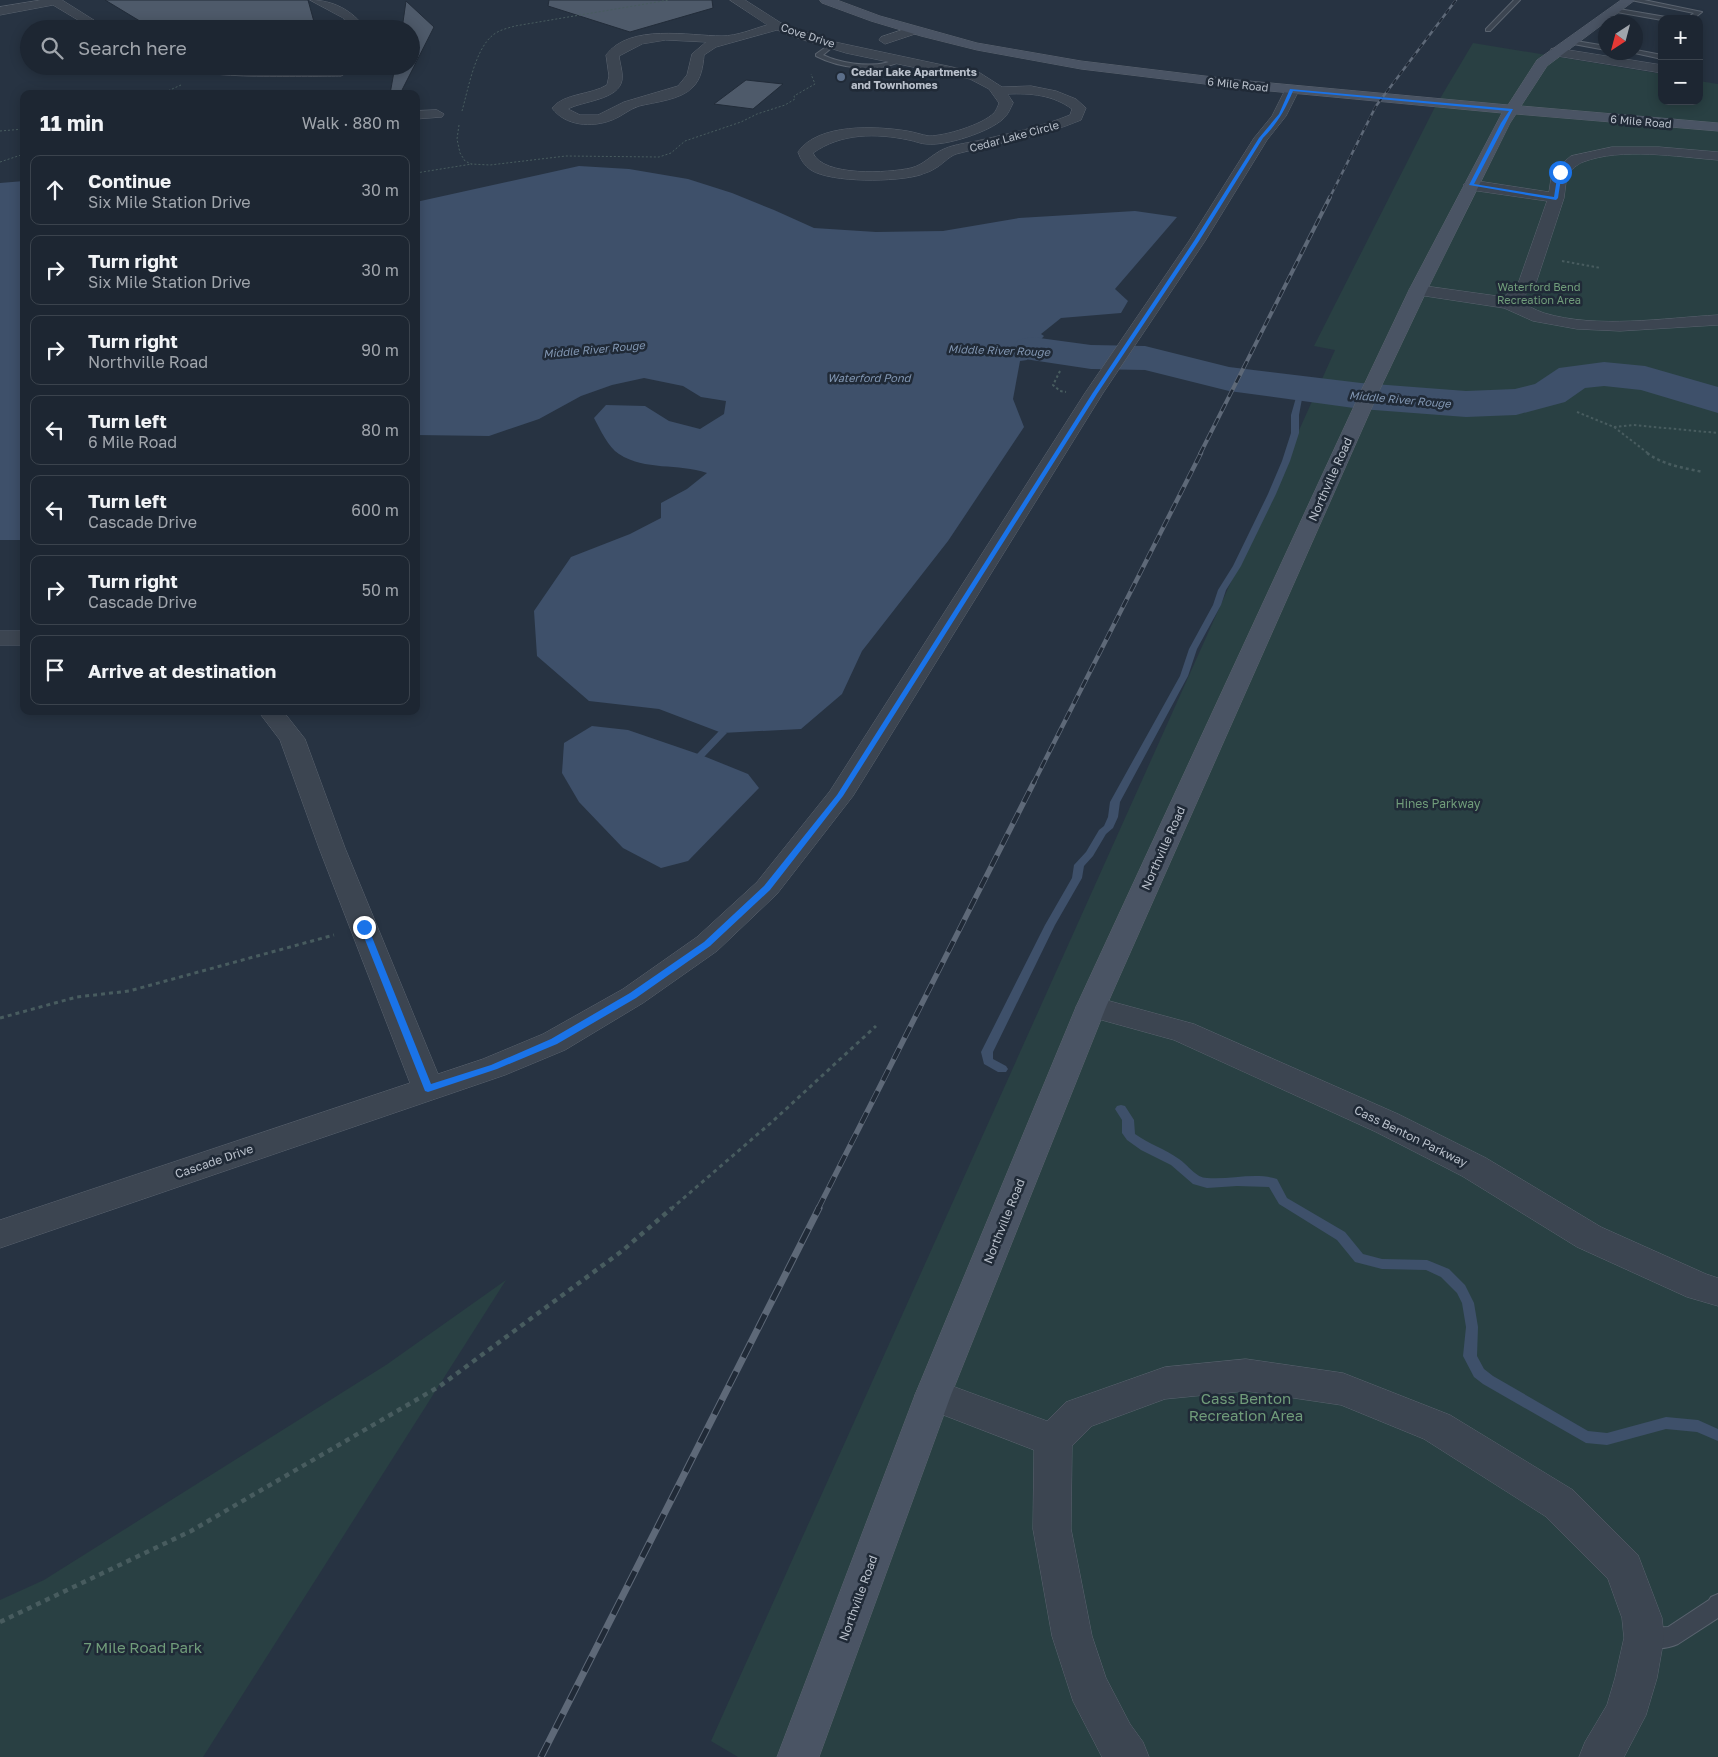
<!DOCTYPE html>
<meta charset="utf-8">
<style>
body{margin:0;font-family:"Golos Text",sans-serif;background:#252e3a;color:#f1f3f6}
.controls{position:absolute;right:15px;top:15px;display:grid;overflow:hidden;border-radius:10px;box-shadow:0 2px 12px #0003}
.controls button{width:45px;height:45px;display:grid;place-items:center;padding:0;border:0;border-bottom:1px solid #3b434d;background:#1d2632;color:#f1f3f6;font:25px sans-serif}
.compass{position:absolute;left:1598px;top:15px;width:45px;height:45px;border-radius:50%;background:#1d2632;box-shadow:0 2px 12px #0003;rotate:216deg}
.stop{position:absolute;width:15px;height:15px;margin:-11px;border:4px solid #1a73e8;border-radius:50%;background:#fff}
.stop.end{background:#1a73e8;border-color:#fff;box-shadow:0 1px 5px #0008}
.list{margin:0;padding:0;list-style:none}
h2{display:flex;justify-content:space-between;align-items:center;height:65px;margin:0;padding:0 20px;font-size:21px}
h2 small{font-size:16px;font-weight:400;color:#a0a5ac}
.list li{display:grid;grid-template-columns:32px 1fr auto;gap:15px;align-items:center;box-sizing:border-box;height:70px;margin:0 10px 10px;padding:0 10px;border:1px solid #3b434d;border-radius:10px}
.list b{display:block;font-size:19px;white-space:nowrap}
.list p{margin:0;font-size:16px;white-space:nowrap;color:#a0a5ac}
.list em{font-size:16px;font-style:normal;color:#a0a5ac}
.icon{flex:none;width:28px;height:28px;fill:none;stroke:currentColor;stroke-width:2;stroke-linecap:round;stroke-linejoin:round}
.map{position:relative;flex:none;width:1718px;height:1757px;overflow:hidden}
.search{position:absolute;background:#1d2632;box-shadow:0 2px 12px #0003;left:20px;top:20px;width:400px;height:55px;display:flex;align-items:center;gap:12px;box-sizing:border-box;padding:0 18px;border-radius:28px;color:#a0a5ac;font-size:19px}
.panel{position:absolute;background:#1d2632;box-shadow:0 2px 12px #0003;left:20px;top:90px;width:400px;height:625px;border-radius:10px}
.map>svg:first-child{display:block}
</style>
<div class="map">
<svg width="1718" height="1757" viewBox="0 0 1718 1757">
<rect width="100%" height="100%" fill="#273342"/>
<g fill="#294043">
<path d="M 1473,43 L 1662,74 L 1662,101 L 1699,101 L 1699,81 L 1718,84 L 1718,1757 L 738,1757 L 711,1741 L 1335,350 L 1314,346 L 1435,107 Z"/>
<path d="M 506,1280 L 203,1757 L 0,1757 L 0,1600 L 44,1580 L 386,1365 Z"/>
</g>
<g fill="#3e506a">
<path d="M 579,166 L 629,169 L 688,179 L 732,193 L 774,210 L 814,228 L 876,232 L 943,231 L 1019,218 L 1135,211 L 1177,217 L 1115,289 L 1128,301 L 1121,313 L 1061,318 L 1041,334 L 1044,336 L 1032,349 L 1027,360 L 1020,361 L 1013,399 L 1024,427 L 948,541 L 862,651 L 842,694 L 801,729 L 722,733 L 659,709 L 589,701 L 537,656 L 534,611 L 571,557 L 630,534 L 661,518 L 661,503 L 687,489 L 707,473 C 678,463 645,471 619,454 C 608,447 600,429 594,418 L 606,405 L 645,406 L 669,421 L 700,429 L 724,414 L 726,401 L 701,397 L 683,386 L 644,378 L 612,385 L 581,396 L 539,419 L 489,436 L 416,435 L 416,202 Z"/>
<path d="M 24,181 L 24,540 L 0,540 L 0,183 Z"/>
<path d="M 592,726 L 628,730 L 701,755 L 748,774 L 759,788 L 688,861 L 661,868 L 623,848 L 579,802 L 562,773 L 564,743 Z"/>
</g>
<g fill="none" stroke-linecap="round" stroke-linejoin="round">
<g fill="#3e506a" fill-rule="evenodd">
<path d="M 1299,387 L 1304,388 L 1299,415 L 1299,433 L 1290,461 L 1276,494 L 1241,566 L 1226,590 L 1221,605 L 1197,649 L 1188,676 L 1120,802 L 1118,817 L 1113,828 L 1106,834 L 1093,856 L 1084,866 L 1082,878 L 1055,925 L 993,1052 L 993,1059 L 1006,1066 L 1008,1069 L 1006,1072 L 998,1072 L 984,1064 L 981,1052 L 1045,925 L 1072,878 L 1074,865 L 1086,852 L 1099,830 L 1104,826 L 1108,817 L 1110,802 L 1180,676 L 1189,649 L 1213,605 L 1218,590 L 1233,566 L 1268,494 L 1282,461 L 1291,433 L 1291,415 Z"/>
<path d="M 722,730 L 727,733 L 725,735 L 704,757 L 698,757 L 696,755 L 698,753 L 719,731 Z"/>
<path d="M 1121,1105 L 1125,1106 L 1134,1120 L 1135,1134 C 1149,1144 1165,1149 1179,1159 C 1188,1165 1196,1178 1207,1178 C 1230,1180 1255,1172 1277,1179 L 1287,1198 L 1345,1232 L 1363,1254 L 1382,1259 L 1427,1260 L 1449,1269 L 1465,1285 L 1474,1303 L 1478,1327 L 1477,1356 L 1484,1369 L 1493,1376 L 1588,1431 L 1607,1433 L 1666,1417 L 1698,1420 L 1718,1429 L 1718,1441 L 1697,1432 L 1666,1429 L 1607,1445 L 1586,1443 L 1483,1384 L 1474,1377 L 1463,1356 L 1466,1327 L 1462,1303 L 1457,1293 L 1441,1277 L 1426,1270 L 1382,1269 L 1355,1262 L 1337,1240 L 1279,1204 L 1269,1187 L 1237,1186 L 1207,1188 L 1193,1184 L 1171,1165 L 1141,1150 L 1127,1140 L 1122,1133 L 1122,1120 L 1115,1109 L 1117,1106 Z"/>
</g>
<path fill="#3e506a" fill-rule="evenodd" d="M 1032,337 L 1091,345 L 1145,346 L 1229,367 L 1361,383 L 1466,391 L 1515,389 L 1535,384 L 1559,368 L 1604,362 L 1645,366 L 1718,387 L 1718,413 L 1641,390 L 1604,386 L 1585,388 L 1565,402 L 1516,415 L 1466,417 L 1361,409 L 1229,391 L 1145,370 L 1091,369 L 1018,358 L 1012,349 L 1018,340 Z"/>
</g>
<g fill="#4e5a6a" stroke="#222c39">
<path d="M 105,0 L 308,0 L 316,29 L 153,29 Z"/>
<path d="M 549,0 L 712,0 L 713,8 L 630,32 L 548,6 Z"/>
<path d="M 406,1 L 434,27 L 400,94 L 390,94 L 395,66 L 411,66 L 411,29 L 402,29 Z"/>
<path d="M 746,80 L 783,84 L 753,109 L 714,104 Z"/>
</g>
<g fill="none" stroke-linecap="round" stroke-linejoin="round">
<g stroke="#5a636f" stroke-width="2">
<g id="lane">
<path d="M 1514,0 L 1520,0 L 1490,31 L 1486,31 L 1486,29 Z"/>
<path d="M 1631,0 L 1644,0 L 1702,12 L 1693,19 L 1686,19 L 1694,13 Z"/>
<path d="M 1613,8 L 1666,17 L 1669,19 L 1662,20 L 1611,11 Z"/>
<path d="M 1570,40 L 1606,46 L 1606,50 L 1568,43 L 1567,42 Z"/>
<path d="M 833,42 L 836,44 L 835,45 L 823,55 C 839,63 867,67 885,63 C 890,62 895,59 900,58 L 903,60 C 880,74 839,68 816,56 L 816,54 Z"/>
<path d="M 1636,50 L 1662,55 L 1662,59 L 1630,52 L 1636,52 Z"/>
<path d="M 1718,1594 L 1718,1618 L 1678,1644 C 1667,1649 1651,1650 1640,1645 L 1637,1638 L 1640,1631 L 1647,1628 L 1668,1627 L 1709,1600 L 1711,1597 Z"/>
</g>
</g>
<g stroke="#5a636f" stroke-width="1">
<g id="street">
<path d="M 41,0 L 62,0 L 108,29 L 93,29 L 53,5 L 0,15 L 0,7 Z"/>
<path d="M 310,0 C 333,0 352,10 366,29 L 353,29 L 343,18 Z"/>
<path d="M 730,0 L 745,0 L 781,23 L 830,41 L 980,73 L 1002,87 L 1031,86 L 1056,91 L 1076,99 L 1086,108 L 1081,120 C 1041,137 998,143 956,154 C 948,157 942,165 934,169 C 930,172 924,173 920,175 C 897,182 831,183 811,170 C 804,165 801,160 798,152 C 818,123 876,126 907,131 C 914,132 922,135 929,136 C 945,136 982,125 994,113 C 996,111 998,106 999,103 L 989,89 L 970,79 L 846,53 L 797,38 L 777,30 L 716,47 L 704,55 C 703,67 701,79 693,87 C 681,100 655,102 639,106 C 629,109 621,117 612,120 C 592,128 565,126 552,108 C 564,93 591,95 607,85 L 609,76 L 606,55 C 630,23 689,36 722,36 C 737,36 753,29 767,25 ZM 666,40 L 706,42 L 692,54 L 687,75 L 678,86 L 624,102 L 598,115 L 580,115 L 568,109 C 582,101 619,100 622,80 C 623,72 620,64 619,56 L 642,44 ZM 1008,94 C 1031,93 1053,95 1072,109 L 1070,115 C 1041,127 1011,133 981,140 C 969,143 955,144 944,149 C 932,154 924,165 911,168 C 889,173 823,177 813,153 C 841,133 876,133 909,140 C 915,141 921,144 927,144 C 946,146 989,132 1003,119 C 1008,115 1010,109 1013,103 Z"/>
<path d="M 914,26 L 920,30 L 918,33 L 885,44 L 879,40 L 881,37 Z"/>
<path d="M 1556,48 L 1662,65 L 1662,73 L 1551,55 L 1550,52 L 1551,49 Z"/>
<path d="M 181,66 L 341,68 L 348,72 L 341,76 C 316,76 194,80 181,66 Z"/>
<path d="M 1292,86 L 1299,90 L 1286,116 L 1267,140 L 1205,241 L 1103,393 L 853,796 L 777,894 L 717,951 L 643,1003 L 565,1050 L 505,1075 L 0,1248 L 0,1220 L 410,1083 L 319,848 L 280,740 L 258,711 L 283,711 L 305,739 L 345,848 L 438,1074 L 483,1059 L 543,1034 L 623,989 L 697,937 L 757,882 L 830,791 L 1085,393 L 1189,241 L 1254,138 L 1272,116 L 1285,90 Z"/>
<path d="M 437,110 L 444,114 L 442,117 L 416,119 L 416,111 Z"/>
<path d="M 1612,147 L 1659,147 L 1718,152 L 1718,160 C 1677,157 1622,147 1583,162 C 1577,164 1572,170 1567,174 L 1564,198 L 1536,283 L 1519,302 C 1527,305 1535,310 1544,313 C 1597,329 1664,318 1718,315 L 1718,325 L 1620,331 L 1577,329 L 1533,321 L 1504,308 L 1412,294 L 1409,290 L 1412,286 L 1418,285 L 1504,297 L 1519,281 L 1547,201 L 1471,190 L 1466,188 L 1463,185 L 1466,182 L 1471,180 L 1549,192 L 1552,172 L 1571,156 Z"/>
<rect x="0" y="631" width="24" height="14"/>
<path d="M 1091,996 L 1194,1024 L 1398,1114 L 1486,1158 L 1601,1227 L 1706,1274 L 1718,1278 L 1718,1306 L 1687,1297 L 1577,1247 L 1462,1176 L 1376,1132 L 1174,1040 L 1080,1014 L 1076,1007 L 1080,1000 Z"/>
<path d="M 1246,1359 L 1343,1373 L 1450,1415 L 1573,1490 L 1638,1555 L 1662,1618 L 1664,1638 L 1657,1678 L 1646,1715 L 1624,1757 L 1579,1757 L 1585,1742 L 1607,1705 L 1615,1678 L 1624,1638 L 1622,1618 L 1608,1579 L 1545,1516 L 1424,1439 L 1341,1405 L 1246,1391 L 1165,1399 L 1092,1426 L 1072,1446 L 1071,1529 L 1092,1636 L 1106,1678 L 1130,1724 L 1143,1742 L 1149,1757 L 1102,1757 L 1073,1701 L 1052,1636 L 1033,1529 L 1034,1450 L 920,1406 L 915,1395 L 920,1384 L 933,1379 L 1047,1421 L 1066,1402 L 1165,1367 Z"/>
</g>
</g>
<g stroke="#5a636f" stroke-width="1">
<path id="secondary" d="M 820,0 L 837,0 L 880,16 L 977,43 L 1081,61 L 1238,80 L 1508,105 L 1537,60 L 1621,0 L 1635,0 L 1547,66 L 1521,106 L 1718,123 L 1718,131 L 1516,114 L 1510,123 L 1427,290 L 1380,389 L 1106,1007 L 951,1395 L 819,1757 L 777,1757 L 915,1395 L 1076,1007 L 1362,389 L 1409,290 L 1502,113 L 1238,88 L 1081,69 L 977,50 L 921,36 L 871,21 L 822,3 Z"/>
</g>
<g stroke="#485c5f" stroke-width="1" stroke-dasharray="2 2" stroke-linecap="butt">
<path d="M 161,94 L 181,85"/>
<path d="M 462,111 C 468,90 475,49 493,35 C 499,30 508,28 515,26 L 669,0"/>
<path d="M 459,125 L 457,139 L 460,153 L 465,161 L 471,164 L 490,165 L 566,156 L 659,157 L 671,153 L 685,141 L 741,122 L 757,114 L 785,105 L 795,99 L 794,96 L 815,84 L 811,74"/>
<path d="M 0,131 L 24,129"/>
<path d="M 0,162 L 24,154"/>
<path d="M 416,173 L 472,164"/>
</g>
<g stroke="#485c5f" stroke-width="2" stroke-dasharray="2.5 2.5" stroke-linecap="butt">
<path d="M 1562,261 L 1601,268"/>
<path d="M 1060,371 L 1053,385 L 1060,391 L 1066,392"/>
<path d="M 1577,412 L 1614,427 L 1649,454"/>
<path d="M 1614,427 L 1633,425 L 1718,433"/>
</g>
<path stroke="#485c5f" stroke-width="2.5" stroke-dasharray="3 3" stroke-linecap="butt" d="M 1647,453 C 1663,465 1684,468 1703,472"/>
<g stroke="#485c5f" stroke-width="3" stroke-dasharray="4 4" stroke-linecap="butt">
<path d="M 0,1018 L 77,997 L 129,991 L 334,935"/>
<path d="M 671,1209 L 773,1121 L 876,1026"/>
</g>
<path stroke="#485c5f" stroke-width="4.5" stroke-dasharray="5 5" stroke-linecap="butt" d="M 0,1622 L 191,1531 L 440,1386 L 622,1251 L 672,1208"/>
<use href="#lane" fill="#3c4551" fill-rule="evenodd"/>
<use href="#street" fill="#3c4551" fill-rule="evenodd"/>
<use href="#secondary" fill="#4a5464" fill-rule="evenodd"/>
<g stroke="#5e6978" stroke-width="2.5">
<path id="rail-far4" d="M 1329,199 L 1376,106 L 1456,0"/>
</g>
<g stroke="#5e6978" stroke-width="4">
<path id="rail-far3" d="M 1200,454 L 1330,197"/>
</g>
<g stroke="#5e6978" stroke-width="4.5">
<path id="rail-far2" d="M 1033,784 L 1201,453"/>
</g>
<g stroke="#5e6978" stroke-width="5.5">
<path id="rail-far1" d="M 818,1209 L 1034,782"/>
</g>
<g stroke="#5e6978" stroke-width="7">
<path id="rail" d="M 541,1757 L 819,1208"/>
</g>
<use href="#rail-far4" stroke="#202a37" stroke-width="2" stroke-dasharray="5.5" stroke-linecap="butt"/>
<use href="#rail-far3" stroke="#202a37" stroke-width="2.5" stroke-dasharray="8" stroke-linecap="butt"/>
<use href="#rail-far2" stroke="#202a37" stroke-width="3" stroke-dasharray="9" stroke-linecap="butt"/>
<use href="#rail-far1" stroke="#202a37" stroke-width="4" stroke-dasharray="12" stroke-linecap="butt"/>
<use href="#rail" stroke="#202a37" stroke-width="5" stroke-dasharray="16" stroke-linecap="butt"/>
</g>
<path fill="#1a73e8" d="M 1290,89 L 1513,109 L 1474,184 L 1554,197 L 1558,172 L 1560,171 L 1562,172 L 1558,198 L 1556,200 L 1469,185 L 1501,123 L 1509,111 L 1293,91 C 1285,110 1277,124 1263,138 L 1199,241 L 1097,394 L 843,796 L 770,890 L 710,946 L 636,998 L 557,1044 L 497,1069 L 428,1092 L 425,1091 L 360,927 L 361,925 L 364,924 L 368,927 L 431,1084 L 491,1065 L 551,1039 L 630,993 L 704,942 L 764,886 L 837,795 L 1092,394 L 1194,241 L 1259,138 L 1279,114 Z"/>
<circle fill="#5c6f8a" stroke="#202a37" stroke-width="2" cx="841" cy="77" r="5"/>
<g text-anchor="middle" dominant-baseline="central" stroke-width="5" stroke-linejoin="round" paint-order="stroke">
<g font-size="11" fill="#b9c0cb" stroke="#202a37">
<text transform="translate(808 35) rotate(18)">Cove Drive</text>
<text transform="translate(1238 84) rotate(6)">6 Mile Road</text>
<text transform="translate(1641 121) rotate(5)">6 Mile Road</text>
<text transform="translate(1014 136) rotate(-15)">Cedar Lake Circle</text>
</g>
<g font-size="11" font-weight="bold" fill="#b9c0cb" stroke="#202a37" text-anchor="start">
<text x="851" y="71">Cedar Lake Apartments<tspan x="851" dy="13">and Townhomes</tspan></text>
</g>
<g font-size="11" fill="#709c7a" stroke="#202a37">
<text x="1539" y="286">Waterford Bend<tspan x="1539" dy="13">Recreation Area</tspan></text>
</g>
<g font-size="11" font-style="italic" fill="#8196b2" stroke="#202a37">
<text transform="translate(594 349) rotate(-5)">Middle River Rouge</text>
<text transform="translate(999 350) rotate(2)">Middle River Rouge</text>
<text x="869" y="377">Waterford Pond</text>
<text transform="translate(1400 399) rotate(5)">Middle River Rouge</text>
</g>
<g font-size="12" fill="#b9c0cb" stroke="#202a37">
<text transform="translate(1330 479) rotate(-66)">Northville Road</text>
<text transform="translate(1163 848) rotate(-66)">Northville Road</text>
<text transform="translate(1411 1136) rotate(26)">Cass Benton Parkway</text>
<text transform="translate(214 1161) rotate(-19)">Cascade Drive</text>
<text transform="translate(1004 1221) rotate(-68)">Northville Road</text>
<text transform="translate(858 1598) rotate(-70)">Northville Road</text>
</g>
<g font-size="12" fill="#709c7a" stroke="#202a37">
<text x="1438" y="803">Hines Parkway</text>
</g>
<g font-size="15" fill="#709c7a" stroke="#202a37">
<text x="1246" y="1398">Cass Benton<tspan x="1246" dy="17">Recreation Area</tspan></text>
<text x="143" y="1647">7 Mile Road Park</text>
</g>
</g>
</svg>
<div class="controls">
<button>+</button>
<button>−</button>
</div>
<svg class="compass" viewBox="-18 -18 36 36"><path d="M0-13l5 13h-10z" fill="#e53935"/><path d="M0 13l5-13h-10z" fill="#a0a5ac"/></svg>
<div class="stop" style="left:1560px;top:172px"></div>
<div class="stop end" style="left:364px;top:927px"></div>
<div class="search"><svg class="icon" aria-label="search" viewBox="0 0 24 24"><circle cx="10" cy="10" r="6"/><path d="M15 15l6 6"/></svg>Search here</div>
<section class="panel">
<h2>11 min<small>Walk · 880 m</small></h2>
<ul class="list">
<li><svg class="icon" aria-label="ahead" viewBox="0 0 24 24"><path d="M12 20V5M6 11l6-6 6 6"/></svg><div><b>Continue</b><p>Six Mile Station Drive</p></div><em>30 m</em></li>
<li><svg class="icon" aria-label="right" viewBox="0 0 24 24"><path d="M7 20v-9h11M14 6l5 5-5 5"/></svg><div><b>Turn right</b><p>Six Mile Station Drive</p></div><em>30 m</em></li>
<li><svg class="icon" aria-label="right" viewBox="0 0 24 24"><path d="M7 20v-9h11M14 6l5 5-5 5"/></svg><div><b>Turn right</b><p>Northville Road</p></div><em>90 m</em></li>
<li><svg class="icon" aria-label="left" viewBox="0 0 24 24"><path d="M17 20v-9H6M10 6l-5 5 5 5"/></svg><div><b>Turn left</b><p>6 Mile Road</p></div><em>80 m</em></li>
<li><svg class="icon" aria-label="left" viewBox="0 0 24 24"><path d="M17 20v-9H6M10 6l-5 5 5 5"/></svg><div><b>Turn left</b><p>Cascade Drive</p></div><em>600 m</em></li>
<li><svg class="icon" aria-label="right" viewBox="0 0 24 24"><path d="M7 20v-9h11M14 6l5 5-5 5"/></svg><div><b>Turn right</b><p>Cascade Drive</p></div><em>50 m</em></li>
<li><svg class="icon" aria-label="arrive" viewBox="0 0 24 24"><path d="M6 21V4h12l-3 4 3 4H6"/></svg><div><b>Arrive at destination</b></div></li>
</ul>
</section>
</div>
